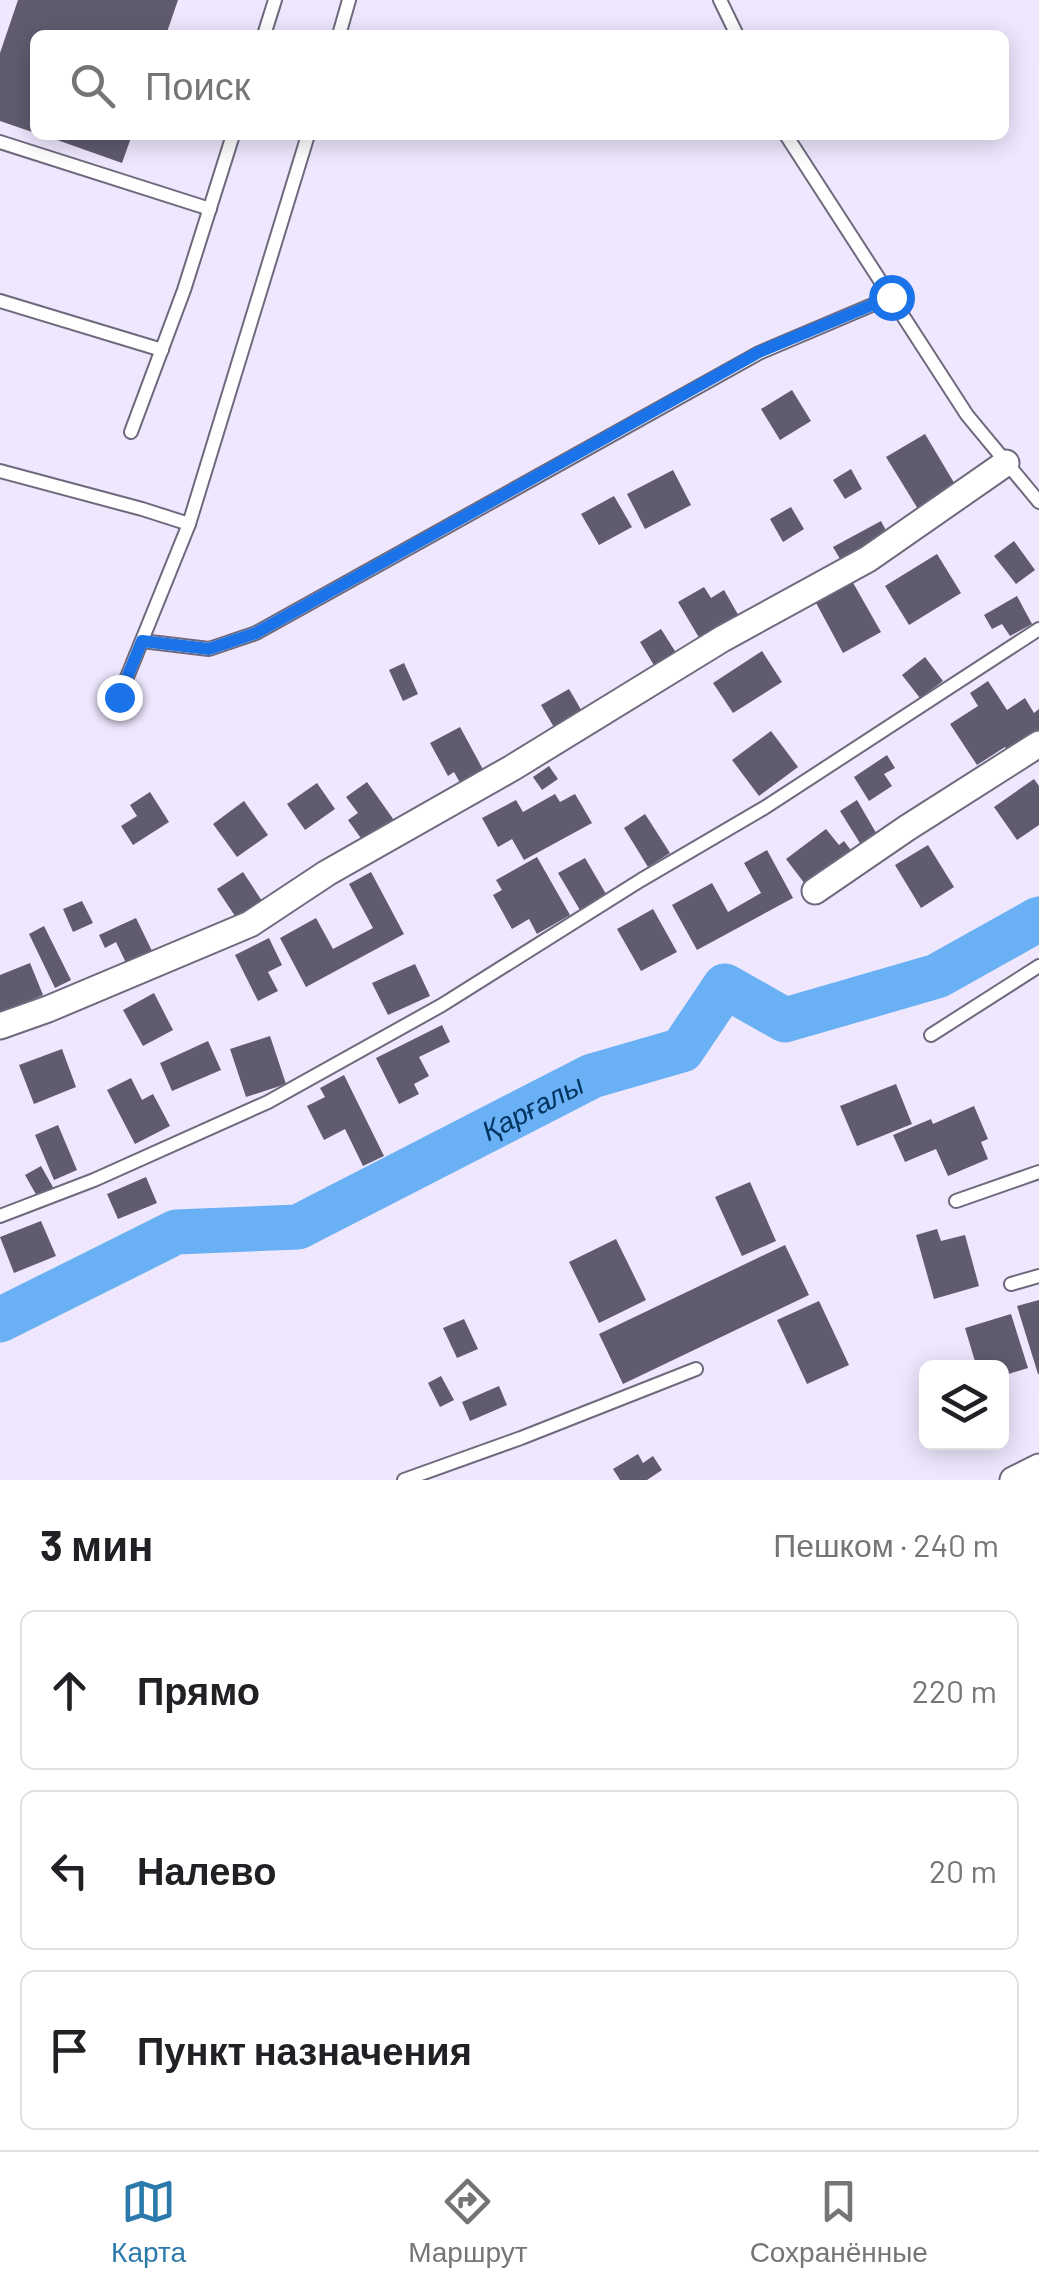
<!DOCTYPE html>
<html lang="ru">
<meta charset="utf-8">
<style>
body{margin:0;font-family:Barlow,sans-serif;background:#f2f2f2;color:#202124}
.controls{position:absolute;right:30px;bottom:30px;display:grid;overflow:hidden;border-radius:15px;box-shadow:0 5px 25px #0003}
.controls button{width:90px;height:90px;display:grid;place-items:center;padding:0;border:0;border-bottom:2px solid #e0e0e0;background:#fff;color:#202124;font:50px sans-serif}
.stop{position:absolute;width:30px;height:30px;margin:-22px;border:8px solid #1a73e8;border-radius:50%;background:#fff}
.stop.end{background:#1a73e8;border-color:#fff;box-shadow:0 2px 10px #0008}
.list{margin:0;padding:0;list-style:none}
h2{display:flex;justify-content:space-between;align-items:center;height:130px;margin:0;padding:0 40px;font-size:42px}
h2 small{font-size:32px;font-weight:400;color:#757577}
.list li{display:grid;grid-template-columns:65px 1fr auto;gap:30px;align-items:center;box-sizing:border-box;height:160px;margin:0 20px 20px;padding:0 20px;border:2px solid #e0e0e0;border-radius:15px}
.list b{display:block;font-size:38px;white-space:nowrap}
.list em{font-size:32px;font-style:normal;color:#757577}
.icon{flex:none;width:55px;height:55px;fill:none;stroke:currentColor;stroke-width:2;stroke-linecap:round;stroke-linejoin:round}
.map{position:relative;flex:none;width:1039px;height:1480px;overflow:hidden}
.search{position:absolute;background:#fff;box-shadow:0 5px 25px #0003;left:30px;right:30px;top:30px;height:110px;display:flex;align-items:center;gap:25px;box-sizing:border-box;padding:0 35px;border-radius:15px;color:#757577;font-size:38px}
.sheet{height:670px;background:#fff}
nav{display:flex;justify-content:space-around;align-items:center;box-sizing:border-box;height:140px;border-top:2px solid #e0e0e0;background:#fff;font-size:28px;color:#757577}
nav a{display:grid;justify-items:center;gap:5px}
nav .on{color:#2c7aac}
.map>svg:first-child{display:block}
</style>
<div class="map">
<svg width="1039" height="1480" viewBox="0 0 1039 1480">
<rect width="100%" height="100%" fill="#eee7fe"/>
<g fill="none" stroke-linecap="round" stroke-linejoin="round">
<path stroke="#6ab0f5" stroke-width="45" id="s1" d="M 0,1320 L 176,1232 L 298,1227 L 592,1076 L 682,1050 L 725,986 L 785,1020 L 937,976 L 1039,919"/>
</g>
<g fill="#605b6e">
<path d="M 18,0 L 178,0 L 166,35 L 35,35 L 35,133 L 0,121 L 0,53 Z"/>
<path d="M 43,135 L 132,135 L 122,163 Z"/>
<path d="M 792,390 L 811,421 L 780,440 L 761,409 Z"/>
<path d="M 925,434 L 956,486 L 918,509 L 886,457 Z"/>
<path d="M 851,469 L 862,489 L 845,499 L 833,480 Z"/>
<path d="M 673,470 L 691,505 L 645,529 L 627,494 Z"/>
<path d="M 614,496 L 632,527 L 599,545 L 581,514 Z"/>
<path d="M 791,507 L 804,529 L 783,542 L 770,519 Z"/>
<path d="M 881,521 L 890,538 L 843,564 L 833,547 Z"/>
<path d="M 1014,541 L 1035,570 L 1016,584 L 994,556 Z"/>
<path d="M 937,554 L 961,593 L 909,625 L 885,586 Z"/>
<path d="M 852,581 L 881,632 L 843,653 L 815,601 Z"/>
<path d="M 704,587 L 711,598 L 724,590 L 740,618 L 701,641 L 678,602 Z"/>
<path d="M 1017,596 L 1032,624 L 1010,636 L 1002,624 L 992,629 L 984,615 Z"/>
<path d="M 661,629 L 680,659 L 658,672 L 640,642 Z"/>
<path d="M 762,651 L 782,682 L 733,713 L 713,683 Z"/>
<path d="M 925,657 L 943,681 L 920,698 L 902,675 Z"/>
<path d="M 404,663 L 418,694 L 403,701 L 389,670 Z"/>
<path d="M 988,681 L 1007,710 L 1025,698 L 1034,713 L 1039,709 L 1039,736 L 1011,755 L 1005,747 L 977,765 L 950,724 L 978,706 L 970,693 Z"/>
<path d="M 569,689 L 583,713 L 555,729 L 541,705 Z"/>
<path d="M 460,727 L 486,775 L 463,788 L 454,772 L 448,776 L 430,743 Z"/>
<path d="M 771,731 L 798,767 L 759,796 L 732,760 Z"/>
<path d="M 887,755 L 895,768 L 884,774 L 892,786 L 869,801 L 854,777 Z"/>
<path d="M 549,766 L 558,779 L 542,790 L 533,777 Z"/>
<path d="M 1034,779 L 1039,786 L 1039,825 L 1017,840 L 994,807 Z"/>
<path d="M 367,782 L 396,823 L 365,844 L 348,820 L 358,813 L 346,797 Z"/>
<path d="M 317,783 L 335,809 L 305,830 L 287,804 Z"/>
<path d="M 150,792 L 169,822 L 133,845 L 121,826 L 137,816 L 130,805 Z"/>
<path d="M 555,794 L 560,802 L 575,794 L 592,823 L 524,860 L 512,839 L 498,847 L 482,818 L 516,800 L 523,812 Z"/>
<path d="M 857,800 L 879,838 L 863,848 L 840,811 Z"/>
<path d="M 244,801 L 268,835 L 237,857 L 213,824 Z"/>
<path d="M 645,814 L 670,853 L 648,867 L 624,828 Z"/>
<path d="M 826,829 L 839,845 L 844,841 L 853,853 L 808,888 L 786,859 Z"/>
<path d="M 928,845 L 954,887 L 921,908 L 895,865 Z"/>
<path d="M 767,850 L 793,898 L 697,950 L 672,905 L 712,883 L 728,912 L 761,893 L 744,863 Z"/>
<path d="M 537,857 L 570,915 L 537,934 L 529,919 L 512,929 L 493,895 L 502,890 L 496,880 Z"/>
<path d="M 585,858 L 606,894 L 580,910 L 558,873 Z"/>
<path d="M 243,872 L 262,901 L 237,919 L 217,889 Z"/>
<path d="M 371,872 L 404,934 L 306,987 L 280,938 L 316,918 L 333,949 L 373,928 L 349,884 Z"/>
<path d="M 82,901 L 93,923 L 73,932 L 63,909 Z"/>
<path d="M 653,909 L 677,952 L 641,971 L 617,929 Z"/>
<path d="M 136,918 L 153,953 L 127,965 L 116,942 L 105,948 L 99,935 Z"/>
<path d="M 44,926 L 71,980 L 55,988 L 29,934 Z"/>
<path d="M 269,938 L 282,965 L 268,972 L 278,991 L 258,1001 L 235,955 Z"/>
<path d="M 30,963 L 43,995 L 0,1013 L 0,975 Z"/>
<path d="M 415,964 L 430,996 L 388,1015 L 372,983 Z"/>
<path d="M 154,993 L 173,1030 L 143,1046 L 123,1010 Z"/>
<path d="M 442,1025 L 450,1042 L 419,1057 L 429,1076 L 414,1084 L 419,1094 L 399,1104 L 376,1058 Z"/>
<path d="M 270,1036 L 286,1084 L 246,1097 L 230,1049 Z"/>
<path d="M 208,1041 L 221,1070 L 172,1091 L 160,1063 Z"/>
<path d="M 62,1049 L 76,1087 L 34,1104 L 19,1065 Z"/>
<path d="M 344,1075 L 384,1156 L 363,1166 L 345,1129 L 324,1140 L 307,1106 L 325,1097 L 320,1088 Z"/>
<path d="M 131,1078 L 142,1100 L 153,1094 L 170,1126 L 135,1144 L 107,1090 Z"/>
<path d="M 896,1084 L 912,1124 L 857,1146 L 840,1106 Z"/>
<path d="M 974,1106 L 988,1139 L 981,1142 L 988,1159 L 948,1176 L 936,1149 L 905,1162 L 893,1135 L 931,1119 L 933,1124 Z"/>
<path d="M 58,1125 L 77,1170 L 54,1180 L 35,1135 Z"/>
<path d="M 41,1166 L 54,1189 L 38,1198 L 25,1175 Z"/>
<path d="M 146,1177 L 157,1203 L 118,1219 L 107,1194 Z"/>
<path d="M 750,1182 L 776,1241 L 742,1256 L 715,1197 Z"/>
<path d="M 41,1221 L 56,1256 L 14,1273 L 0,1237 Z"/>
<path d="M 937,1229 L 941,1241 L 965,1235 L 979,1286 L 934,1299 L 916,1235 Z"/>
<path d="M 616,1239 L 646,1300 L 599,1323 L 569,1262 Z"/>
<path d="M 785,1245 L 809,1295 L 623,1384 L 599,1334 Z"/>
<path d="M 1039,1300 L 1039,1374 L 1038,1374 L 1017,1306 Z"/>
<path d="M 819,1301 L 849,1365 L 807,1384 L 777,1320 Z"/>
<path d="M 1011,1314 L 1028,1368 L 1002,1376 L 1002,1368 L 977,1368 L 965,1328 Z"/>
<path d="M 464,1319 L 478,1349 L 457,1358 L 443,1328 Z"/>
<path d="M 441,1376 L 454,1400 L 440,1407 L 428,1383 Z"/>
<path d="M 499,1386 L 507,1405 L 470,1421 L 462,1402 Z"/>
<path d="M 638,1454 L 643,1463 L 653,1456 L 662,1470 L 647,1480 L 620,1480 L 613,1469 Z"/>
</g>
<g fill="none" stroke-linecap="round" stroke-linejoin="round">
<g stroke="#6f697d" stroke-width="16">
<g id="lane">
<path d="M 720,0 L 737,35"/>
<path d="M 264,35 L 275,0"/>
<path d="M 339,35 L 349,0"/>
<path d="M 786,135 L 967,415 L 1039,502"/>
<path d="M 0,142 L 210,209"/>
<path d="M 0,301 L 162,350"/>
<path d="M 131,432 L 184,290 L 233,135"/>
<path d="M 0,471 L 142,509 L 189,524"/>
<path d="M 142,641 L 209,649 L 256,633 L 759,353 L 891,297"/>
<path d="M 119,697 L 189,524 L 308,135"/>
<path d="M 931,1035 L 1039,966"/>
<path d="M 956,1201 L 1039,1172"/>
<path d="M 0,1216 L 94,1180 L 268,1102 L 442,1005 L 641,880 L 764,808 L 1039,629"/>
<path d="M 1011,1284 L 1039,1276"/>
<path d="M 404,1480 L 521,1438 L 696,1369"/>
</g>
</g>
<g stroke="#6f697d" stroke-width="29">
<g id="street">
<path d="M 815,891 L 907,828 L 1039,744"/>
<path d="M 0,1026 L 48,1009 L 250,924 L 327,873 L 512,768 L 722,639 L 868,559 L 1006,463"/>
<path d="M 1013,1480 L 1039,1467"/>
</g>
</g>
<use href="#lane" stroke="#fff" stroke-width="12"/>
<use href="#street" stroke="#fff" stroke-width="25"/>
</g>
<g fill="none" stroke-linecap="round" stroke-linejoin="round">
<path stroke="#1a73e8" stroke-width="12" d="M 119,697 L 142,641 L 209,649 L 256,633 L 759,352 L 891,297"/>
</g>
<g text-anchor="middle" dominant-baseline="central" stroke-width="10" stroke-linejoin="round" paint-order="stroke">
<g font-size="28" font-style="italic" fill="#003460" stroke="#f9f7fc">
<text stroke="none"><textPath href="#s1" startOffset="582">Қарғалы</textPath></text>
</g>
</g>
</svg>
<div class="controls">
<button><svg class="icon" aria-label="layers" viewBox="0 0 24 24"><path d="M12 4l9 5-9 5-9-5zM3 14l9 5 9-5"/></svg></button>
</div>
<div class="stop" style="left:891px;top:297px"></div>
<div class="stop end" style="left:119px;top:697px"></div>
<div class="search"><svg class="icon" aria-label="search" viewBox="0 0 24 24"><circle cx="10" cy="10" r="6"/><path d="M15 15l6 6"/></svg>Поиск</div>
</div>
<section class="sheet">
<h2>3 мин<small>Пешком · 240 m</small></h2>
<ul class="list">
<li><svg class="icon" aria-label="ahead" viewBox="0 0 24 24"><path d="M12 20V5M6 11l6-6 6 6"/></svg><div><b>Прямо</b></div><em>220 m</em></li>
<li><svg class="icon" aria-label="left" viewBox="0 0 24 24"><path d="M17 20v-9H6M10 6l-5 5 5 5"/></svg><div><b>Налево</b></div><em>20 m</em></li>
<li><svg class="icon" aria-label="arrive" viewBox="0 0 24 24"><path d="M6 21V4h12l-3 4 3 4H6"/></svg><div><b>Пункт назначения</b></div></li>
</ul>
</section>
<nav>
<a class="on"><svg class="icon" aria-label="map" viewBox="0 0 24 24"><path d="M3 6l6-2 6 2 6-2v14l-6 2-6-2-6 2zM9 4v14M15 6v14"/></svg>Карта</a>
<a><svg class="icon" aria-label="directions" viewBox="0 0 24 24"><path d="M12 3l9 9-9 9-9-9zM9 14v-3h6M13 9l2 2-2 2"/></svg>Маршрут</a>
<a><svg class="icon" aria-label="saved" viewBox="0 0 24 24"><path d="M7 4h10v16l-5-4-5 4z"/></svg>Сохранённые</a>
</nav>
